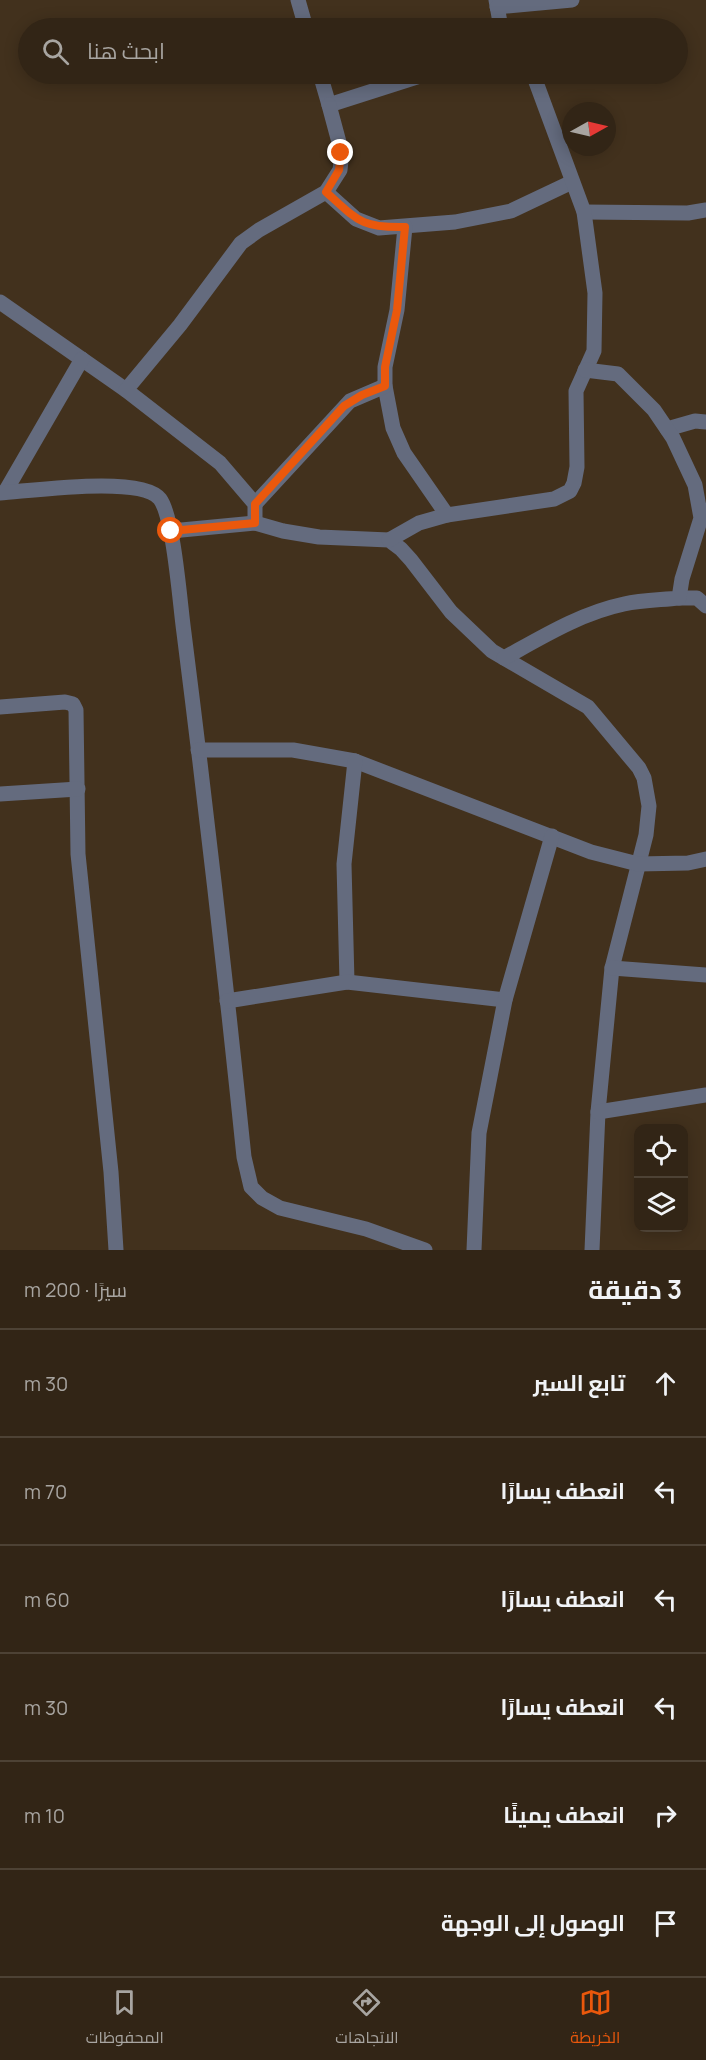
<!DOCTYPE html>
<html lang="ar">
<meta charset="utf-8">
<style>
body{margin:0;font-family:Manrope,Cairo,sans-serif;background:#3d3123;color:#f1f3f6;direction:rtl}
.controls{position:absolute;right:18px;bottom:18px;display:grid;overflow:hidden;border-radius:12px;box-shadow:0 3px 15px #0003}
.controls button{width:54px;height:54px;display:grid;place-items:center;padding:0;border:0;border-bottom:2px solid #4d4235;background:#322516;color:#f1f3f6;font:30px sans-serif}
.compass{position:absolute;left:562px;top:102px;width:54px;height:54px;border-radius:50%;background:#322516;box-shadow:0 3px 15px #0003;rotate:82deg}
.stop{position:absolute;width:18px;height:18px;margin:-14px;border:4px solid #ea580c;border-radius:50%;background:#fff}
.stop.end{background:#ea580c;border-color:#fff;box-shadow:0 2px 6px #0008}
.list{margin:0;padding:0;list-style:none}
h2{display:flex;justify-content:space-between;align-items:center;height:78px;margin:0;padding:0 24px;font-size:26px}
h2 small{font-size:20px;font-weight:400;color:#a8a5a1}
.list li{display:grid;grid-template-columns:39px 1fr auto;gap:18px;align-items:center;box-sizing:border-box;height:108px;padding:0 24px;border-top:2px solid #4d4235}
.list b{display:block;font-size:22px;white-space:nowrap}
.list em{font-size:20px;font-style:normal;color:#a8a5a1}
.icon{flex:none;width:33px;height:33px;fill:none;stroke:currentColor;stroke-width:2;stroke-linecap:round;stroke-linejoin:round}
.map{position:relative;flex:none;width:706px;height:1250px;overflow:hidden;direction:ltr}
.search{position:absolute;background:#322516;box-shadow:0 3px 15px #0003;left:18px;right:18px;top:18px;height:66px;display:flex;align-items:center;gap:15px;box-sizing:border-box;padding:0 21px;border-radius:33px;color:#a8a5a1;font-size:22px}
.sheet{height:726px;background:#322516}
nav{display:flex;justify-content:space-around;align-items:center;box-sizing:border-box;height:84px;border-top:2px solid #4d4235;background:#322516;font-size:16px;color:#a8a5a1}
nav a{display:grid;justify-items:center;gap:3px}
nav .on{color:#ea580c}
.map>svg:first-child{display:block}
</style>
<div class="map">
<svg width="706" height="1250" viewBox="0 0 706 1250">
<rect width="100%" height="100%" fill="#42311d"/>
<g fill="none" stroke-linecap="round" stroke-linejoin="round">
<g stroke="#646b7e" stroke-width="15">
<path d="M 298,0 L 306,28"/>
<path d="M 496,0 L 501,28"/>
<path d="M 497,7 L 572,0"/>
<path d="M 320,74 L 329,105 L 426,74"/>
<path d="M 326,192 L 356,219 L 379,228 L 455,222 L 511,211 L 572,182"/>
<path d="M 584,212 L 688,213 L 706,210"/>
<path d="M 405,227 L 397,310 L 385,367 L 385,386 L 393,428 L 404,453 L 447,515"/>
<path d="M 0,302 L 126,390"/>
<path d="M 667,429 L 695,421 L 706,422"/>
<path d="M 5,492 L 82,359"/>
<path d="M 0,493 C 31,491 142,475 160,499 C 174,518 180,605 184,633 C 206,807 226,982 244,1157 L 251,1187 L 262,1198 L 280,1208 L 366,1229 L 425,1250"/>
<path d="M 255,504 L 350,401 L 385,386"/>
<path d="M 255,523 L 255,504 L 220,463 L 126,390 L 180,325 L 241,243 L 259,230 L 326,192 L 340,170 L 341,161 L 340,146 L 329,105"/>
<path d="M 171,531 L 255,523 L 283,531 L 319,537 L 389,540 L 401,549 L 411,560 L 451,612 L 492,651 L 588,707 L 639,768 L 644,778 L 649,806 L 646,835 L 612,968 L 598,1112 L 592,1250"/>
<path d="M 389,540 L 419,523 L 447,515 L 554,499 L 570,491 L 574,483 L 577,467 L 576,391 L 594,351 L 595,293 L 584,212 L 533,74"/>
<path d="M 679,598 L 697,598 L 706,606"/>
<path d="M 504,658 C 542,637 581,613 624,604 C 642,600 661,600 679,598 L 682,579 L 701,518 L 695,485 L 673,438 L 654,410 L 618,374 L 585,370"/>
<path d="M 0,707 L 65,702 L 73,704 L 76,710 L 78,854 L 111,1172 L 116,1250"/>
<path d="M 198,750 L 293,750 L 355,761 L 591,852 L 638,864 L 688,863 L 706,859"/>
<path d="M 0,794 L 78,789"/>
<path d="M 612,968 L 706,975"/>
<path d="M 347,982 L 344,864 L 355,761"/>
<path d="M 227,1001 L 347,982 L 505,1000"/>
<path d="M 598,1112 L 706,1095"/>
<path d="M 474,1250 L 479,1133 L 505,1000 L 552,836"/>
</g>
</g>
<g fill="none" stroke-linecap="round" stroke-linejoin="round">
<path stroke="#ea580c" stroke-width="8" d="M 171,531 L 255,523 L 255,504 L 344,406 L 362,395 L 385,386 L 385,367 L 397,310 L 405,227 C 361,228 357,220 326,192 L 339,170 L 341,153"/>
</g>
</svg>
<div class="controls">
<button><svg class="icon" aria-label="locate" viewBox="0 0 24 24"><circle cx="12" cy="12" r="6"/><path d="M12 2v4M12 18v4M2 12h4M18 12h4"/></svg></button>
<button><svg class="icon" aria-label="layers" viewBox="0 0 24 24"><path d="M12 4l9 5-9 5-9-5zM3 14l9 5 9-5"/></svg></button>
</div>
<svg class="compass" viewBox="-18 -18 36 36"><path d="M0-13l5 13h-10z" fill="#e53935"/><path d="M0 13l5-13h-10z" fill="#a8a5a1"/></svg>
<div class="stop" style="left:171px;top:531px"></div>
<div class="stop end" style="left:341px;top:153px"></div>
<div class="search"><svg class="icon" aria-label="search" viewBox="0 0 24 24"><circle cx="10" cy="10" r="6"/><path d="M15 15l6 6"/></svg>ابحث هنا</div>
</div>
<section class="sheet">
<h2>3 دقيقة<small>سيرًا · 200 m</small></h2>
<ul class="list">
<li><svg class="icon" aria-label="ahead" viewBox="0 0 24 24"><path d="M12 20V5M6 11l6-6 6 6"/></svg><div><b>تابع السير</b></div><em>30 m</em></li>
<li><svg class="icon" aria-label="left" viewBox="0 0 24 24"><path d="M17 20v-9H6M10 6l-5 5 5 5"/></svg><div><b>انعطف يسارًا</b></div><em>70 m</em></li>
<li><svg class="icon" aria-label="left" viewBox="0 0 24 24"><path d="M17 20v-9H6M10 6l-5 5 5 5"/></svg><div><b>انعطف يسارًا</b></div><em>60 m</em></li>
<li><svg class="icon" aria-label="left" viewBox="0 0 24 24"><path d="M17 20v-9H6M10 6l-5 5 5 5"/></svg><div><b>انعطف يسارًا</b></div><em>30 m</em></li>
<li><svg class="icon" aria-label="right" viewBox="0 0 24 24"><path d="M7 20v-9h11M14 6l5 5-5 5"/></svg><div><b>انعطف يمينًا</b></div><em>10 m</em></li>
<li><svg class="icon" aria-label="arrive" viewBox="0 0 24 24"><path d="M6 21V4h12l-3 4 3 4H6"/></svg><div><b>الوصول إلى الوجهة</b></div></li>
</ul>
</section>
<nav>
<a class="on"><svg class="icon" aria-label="map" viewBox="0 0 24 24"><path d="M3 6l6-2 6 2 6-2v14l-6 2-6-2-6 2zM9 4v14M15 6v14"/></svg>الخريطة</a>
<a><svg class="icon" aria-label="directions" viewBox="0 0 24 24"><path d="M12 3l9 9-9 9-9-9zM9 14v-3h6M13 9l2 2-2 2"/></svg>الاتجاهات</a>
<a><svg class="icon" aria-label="saved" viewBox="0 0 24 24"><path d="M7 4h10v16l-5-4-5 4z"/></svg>المحفوظات</a>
</nav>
